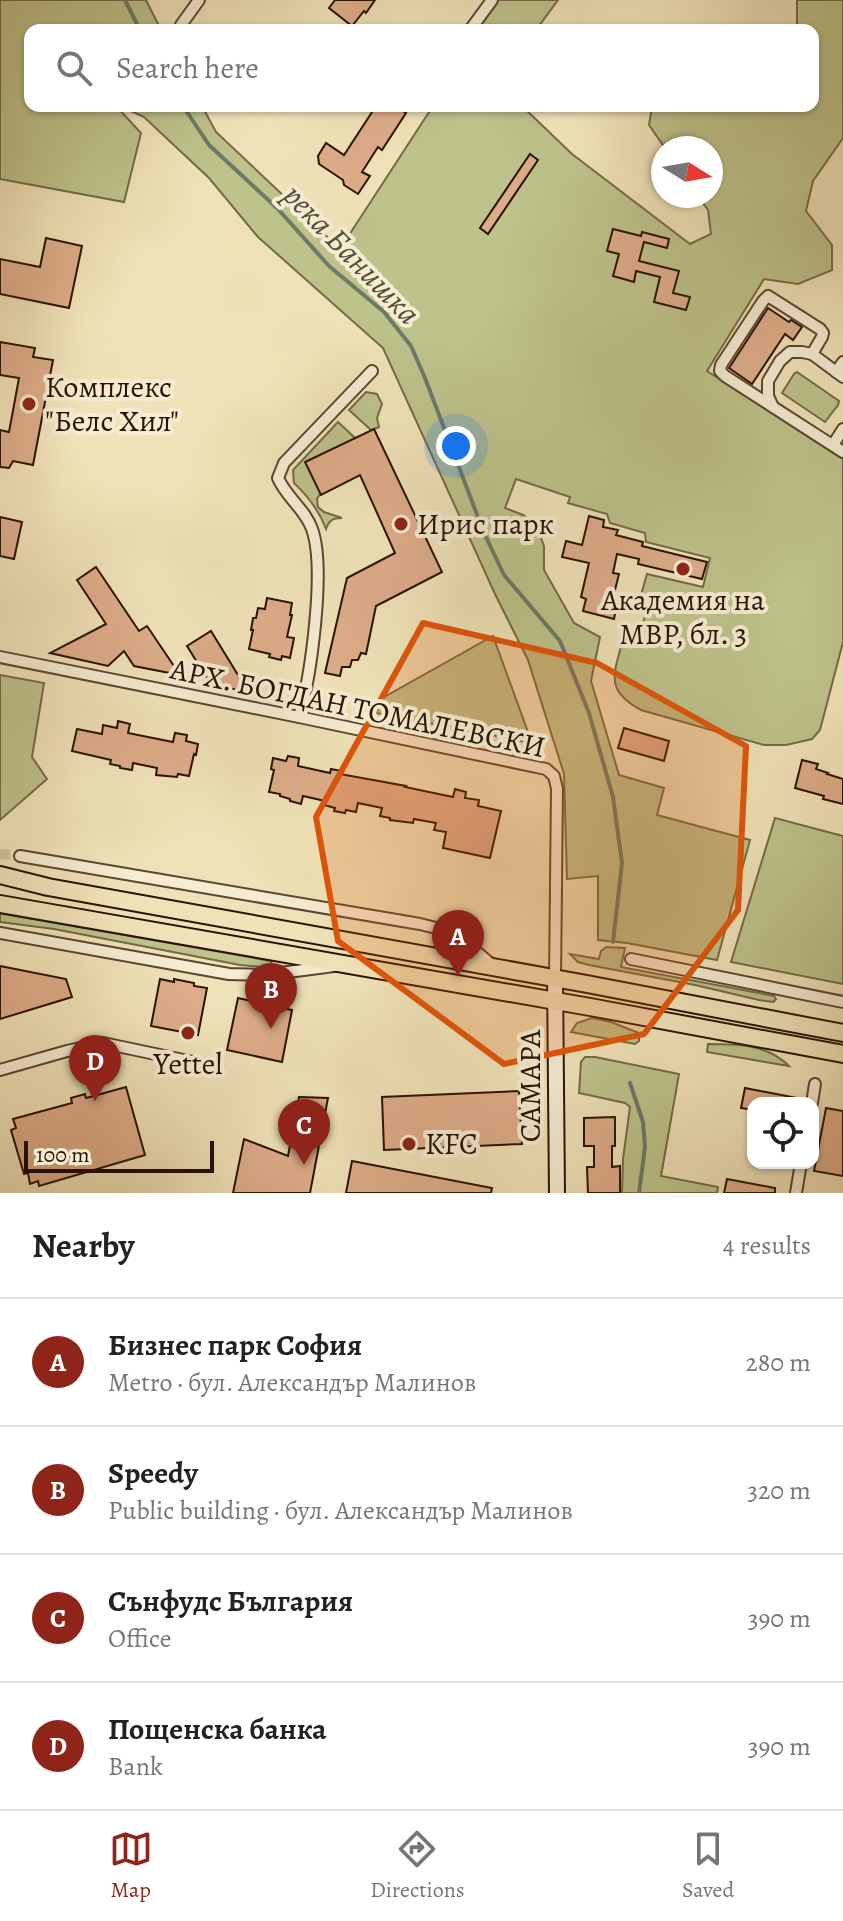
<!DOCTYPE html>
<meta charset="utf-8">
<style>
body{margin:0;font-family:Alegreya,serif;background:#f6f6f6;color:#222}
.controls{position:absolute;right:24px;bottom:24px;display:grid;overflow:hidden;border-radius:16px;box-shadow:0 2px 6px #0004}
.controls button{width:72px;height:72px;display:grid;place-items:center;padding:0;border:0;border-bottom:2px solid #e0e0e0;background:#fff;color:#222;font:40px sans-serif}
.compass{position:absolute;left:651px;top:136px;width:72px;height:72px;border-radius:50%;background:#fff;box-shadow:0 2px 6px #0004;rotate:101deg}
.scale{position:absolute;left:24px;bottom:20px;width:190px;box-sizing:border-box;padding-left:8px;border:4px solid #291201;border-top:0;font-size:22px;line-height:28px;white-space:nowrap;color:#291201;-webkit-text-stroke:6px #f5ecd1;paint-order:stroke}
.you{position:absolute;left:456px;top:446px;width:28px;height:28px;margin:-20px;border:6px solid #fff;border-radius:50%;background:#1a73e8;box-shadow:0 0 0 12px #1a73e833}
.badge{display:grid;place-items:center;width:52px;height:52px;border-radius:50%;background:#8f2418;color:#fff;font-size:26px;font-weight:700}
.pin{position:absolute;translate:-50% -66px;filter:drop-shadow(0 2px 4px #0008)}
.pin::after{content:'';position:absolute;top:42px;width:28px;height:24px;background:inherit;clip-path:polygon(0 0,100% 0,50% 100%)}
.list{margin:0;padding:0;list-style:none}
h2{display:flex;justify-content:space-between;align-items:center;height:104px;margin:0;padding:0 32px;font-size:34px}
h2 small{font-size:26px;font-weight:400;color:#767676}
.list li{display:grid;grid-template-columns:52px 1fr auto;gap:24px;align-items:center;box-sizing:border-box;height:128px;padding:0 32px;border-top:2px solid #e0e0e0}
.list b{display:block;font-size:30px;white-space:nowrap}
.list p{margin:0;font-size:26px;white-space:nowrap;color:#767676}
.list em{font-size:26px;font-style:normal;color:#767676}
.icon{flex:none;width:44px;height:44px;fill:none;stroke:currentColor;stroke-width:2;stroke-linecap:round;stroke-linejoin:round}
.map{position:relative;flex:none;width:843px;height:1193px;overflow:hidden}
.search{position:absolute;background:#fff;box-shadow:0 2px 6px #0004;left:24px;right:24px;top:24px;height:88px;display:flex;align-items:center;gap:20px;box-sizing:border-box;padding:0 28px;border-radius:16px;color:#767676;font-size:30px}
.sheet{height:616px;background:#fff}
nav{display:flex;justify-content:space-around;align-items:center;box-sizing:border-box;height:112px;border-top:2px solid #e0e0e0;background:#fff;font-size:22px;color:#767676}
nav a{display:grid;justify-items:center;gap:4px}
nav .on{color:#8f2418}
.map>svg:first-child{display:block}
</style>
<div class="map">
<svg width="843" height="1193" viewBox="0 0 843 1193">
<rect width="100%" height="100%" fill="#f0e2b8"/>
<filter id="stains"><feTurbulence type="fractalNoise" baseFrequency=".0025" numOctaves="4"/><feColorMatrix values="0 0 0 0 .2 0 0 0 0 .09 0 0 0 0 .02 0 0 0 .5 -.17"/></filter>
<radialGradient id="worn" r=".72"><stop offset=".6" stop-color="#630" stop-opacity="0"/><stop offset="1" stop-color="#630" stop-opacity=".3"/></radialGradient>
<g fill="#bec28b" stroke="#746a46" stroke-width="2">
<path d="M 0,0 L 146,0 L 161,30 L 30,30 L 30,106 L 116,106 L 141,133 L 124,202 L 0,179 Z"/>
<path d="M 496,0 L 558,0 L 536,30 L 475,30 Z"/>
<path d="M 797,0 L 843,0 L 843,138 L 813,181 L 806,211 L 832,245 L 832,270 L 798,284 L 764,279 L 707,371 L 843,459 L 843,642 L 820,730 L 812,739 L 786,745 L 764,745 L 641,710 C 606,691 613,676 622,643 C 638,634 643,629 646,611 L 639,602 L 647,574 L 703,587 L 710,558 L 646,542 L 645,533 L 610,523 L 607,514 L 568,503 L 570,497 L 516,479 L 505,508 L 523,515 L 536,525 L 544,546 L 544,570 L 574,623 L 600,637 L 591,681 L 619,775 L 664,788 L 657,815 L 750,840 L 717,960 L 627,943 L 598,940 L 598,876 L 567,879 L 564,774 L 528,660 L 495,594 L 383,348 L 258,237 L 209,178 L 144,117 L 120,106 L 202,106 L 216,132 L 340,249 L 433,106 L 522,106 L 572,154 L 690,244 L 711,234 L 708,210 L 698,196 L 711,196 L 711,148 L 665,148 L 649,125 L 652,106 L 813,106 L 813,30 L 795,30 L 797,28 Z"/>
<path d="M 797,372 L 839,401 L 838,405 L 825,422 L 782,393 L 794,374 Z"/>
<path d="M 366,392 L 377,394 L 382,404 L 377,418 L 379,427 L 371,430 L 349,410 Z"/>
<path d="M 338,422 L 355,438 L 317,499 L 318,507 L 324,512 L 342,518 C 333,518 329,520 326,529 C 319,510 309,497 294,483 L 293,470 Z"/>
<path d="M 493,636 L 532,743 L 361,710 Z"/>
<path d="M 0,675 L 44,683 L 32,757 L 47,779 L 0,820 Z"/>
<path d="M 775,818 L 843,836 L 843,984 L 731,962 Z"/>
<path d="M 0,913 L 271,961 L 272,965 L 261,967 L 240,965 L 54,929 L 0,922 Z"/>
<path d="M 606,947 L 625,948 L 621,967 L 774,996 L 776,999 L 773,1002 L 759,1000 L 695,985 L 589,965 L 578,962 L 570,954 L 599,959 L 601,951 Z"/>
<path d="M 592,1018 L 611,1022 L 639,1033 L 639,1041 L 635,1044 L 571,1032 L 577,1023 Z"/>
<path d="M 708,1044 C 737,1044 767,1044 789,1066 L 707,1052 Z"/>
<path d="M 585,1057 L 595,1057 L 679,1074 L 661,1176 L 718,1187 L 717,1193 L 622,1193 L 623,1159 L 630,1107 L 625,1103 L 579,1093 L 581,1062 Z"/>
</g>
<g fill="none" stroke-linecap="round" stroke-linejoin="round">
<g stroke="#6d7a66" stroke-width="4">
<path d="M 125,0 L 140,30"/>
<path d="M 183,106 L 209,145 L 277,208 L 329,266 L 384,312 L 411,346 L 425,378 L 484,533 L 504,575 L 560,641 L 589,713 L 613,797 L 622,863 L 613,942"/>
<path d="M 630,1083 L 643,1122 L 645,1147 L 639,1193"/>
</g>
</g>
<g fill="#ddac89" stroke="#291201" stroke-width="2">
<path d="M 335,0 L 375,0 L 366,13 L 364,11 L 352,26 L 329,8 Z"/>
<path d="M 376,106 L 395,106 L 406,113 L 382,150 L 378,147 L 362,172 L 370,176 L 358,194 L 344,185 L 343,180 L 319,164 L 318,156 L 326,143 L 344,155 Z"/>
<path d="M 530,154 L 538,160 L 488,234 L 480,228 Z"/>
<path d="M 613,229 L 641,236 L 642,232 L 669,239 L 667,248 L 644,242 L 639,261 L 679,271 L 673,293 L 690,297 L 686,310 L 654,302 L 660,277 L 636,271 L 634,282 L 613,276 L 619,254 L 607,251 Z"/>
<path d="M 46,238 L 82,246 L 69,308 L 0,294 L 0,259 L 40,267 Z"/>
<path d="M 768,308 L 789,322 L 791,320 L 802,327 L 793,340 L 785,334 L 752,384 L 729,368 Z"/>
<path d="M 0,342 L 35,348 L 33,357 L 53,360 L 33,465 L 13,461 L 9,468 L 0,467 L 0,430 L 9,432 L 19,378 L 0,375 Z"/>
<path d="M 374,429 L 442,572 L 376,606 L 366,654 L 361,653 L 358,660 L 352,660 L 350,667 L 342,667 L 340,676 L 325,673 L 347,578 L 395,553 L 360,475 L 321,495 L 305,462 Z"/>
<path d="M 589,516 L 604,520 L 603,527 L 618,530 L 616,535 L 643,542 L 642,546 L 707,562 L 702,579 L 638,564 L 639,559 L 617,554 L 613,573 L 619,574 L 613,598 L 618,599 L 614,619 L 583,611 L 586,599 L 581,597 L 589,563 L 562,557 L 566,541 L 582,545 Z"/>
<path d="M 0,517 L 22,522 L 14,559 L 0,556 Z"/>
<path d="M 96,567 L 139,631 L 147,626 L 180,675 L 134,666 L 124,651 L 108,666 L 50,653 L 106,624 L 77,580 Z"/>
<path d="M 267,598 L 292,603 L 290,615 L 292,615 L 287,637 L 294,638 L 290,658 L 282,656 L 281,660 L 269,657 L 270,654 L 249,649 L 253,630 L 251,630 L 253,618 L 256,618 L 258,608 L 265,609 Z"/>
<path d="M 211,631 L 249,693 L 210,683 L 187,646 Z"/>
<path d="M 118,721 L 130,724 L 128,733 L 173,742 L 175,733 L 187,735 L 186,741 L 198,744 L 196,755 L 194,754 L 189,776 L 178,774 L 177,777 L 156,775 L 157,768 L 133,763 L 132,770 L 120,768 L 120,766 L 110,764 L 111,760 L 72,751 L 77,729 L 102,734 L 103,725 L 117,728 Z"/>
<path d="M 624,728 L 669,741 L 664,761 L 618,748 Z"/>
<path d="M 288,756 L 299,758 L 298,766 L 330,773 L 331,769 L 341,771 L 340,774 L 406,786 L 405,787 L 453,797 L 455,789 L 466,792 L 465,798 L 479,800 L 478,806 L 501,811 L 490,858 L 443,848 L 446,832 L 434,830 L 436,823 L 414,819 L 413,823 L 390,820 L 390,818 L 380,816 L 382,808 L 358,803 L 356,812 L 346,810 L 345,813 L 334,811 L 335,808 L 324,805 L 325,801 L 303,796 L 301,804 L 290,801 L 290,799 L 280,796 L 280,794 L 269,792 L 274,770 L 271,769 L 273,758 L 286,761 Z"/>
<path d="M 802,760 L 818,764 L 816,769 L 828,773 L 827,774 L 843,779 L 843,804 L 823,799 L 824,796 L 795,788 Z"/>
<path d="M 0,966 L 66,979 L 72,997 L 0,1019 Z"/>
<path d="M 160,979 L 174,982 L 174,979 L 194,983 L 194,986 L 207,988 L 198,1035 L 151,1026 Z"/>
<path d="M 238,998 L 292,1010 L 282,1062 L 227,1050 Z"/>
<path d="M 126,1087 L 145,1155 L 39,1186 L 38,1181 L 30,1184 L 28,1173 L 24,1174 L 11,1130 L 16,1128 L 13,1119 L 72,1103 L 71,1098 L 85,1094 L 86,1098 Z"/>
<path d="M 745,1088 L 797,1098 L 796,1103 L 753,1103 L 753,1110 L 741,1108 Z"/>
<path d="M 519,1091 L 522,1144 L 384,1150 L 382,1097 Z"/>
<path d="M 299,1097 L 328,1098 L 310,1193 L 233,1193 L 244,1139 L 288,1156 Z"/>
<path d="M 826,1108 L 843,1111 L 843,1176 L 814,1171 Z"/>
<path d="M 615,1117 L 615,1146 L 612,1146 L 612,1167 L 620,1166 L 620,1193 L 588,1193 L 587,1167 L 594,1167 L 594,1146 L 584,1146 L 584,1118 Z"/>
<path d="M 352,1161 L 492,1188 L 491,1193 L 346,1193 Z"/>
<path d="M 727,1179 L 775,1188 L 775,1193 L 724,1193 Z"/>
</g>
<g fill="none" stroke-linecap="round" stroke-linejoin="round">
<path stroke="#d2c39d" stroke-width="10" stroke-dasharray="10 5" stroke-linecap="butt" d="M 0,854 L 20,856"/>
<g stroke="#5b462f" stroke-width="14">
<g id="street">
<path d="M 181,25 L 199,0"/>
<path d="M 470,30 L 492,0"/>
<path d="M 812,354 L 822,337 L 823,333 L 820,329 L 768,296 L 763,301 L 721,365 L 720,371 L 725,376 L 843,452"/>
<path d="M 836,372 L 843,362"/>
<path d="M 773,407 L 768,396 L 768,381 L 780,361 L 790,352 L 802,352 L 812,354 L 843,377"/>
<path d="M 833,445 L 843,429"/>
<path d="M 0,657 L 299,717 L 546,769 L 554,776 L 557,789 L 555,979"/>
<path d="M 299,717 C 311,676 326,568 312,529 C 305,509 286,497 278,478 L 284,463 L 372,371"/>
<path d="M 20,856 L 420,924 L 440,929 L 458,936 L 491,964"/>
<path d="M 0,933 L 229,974 L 265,975 L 334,966"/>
<path d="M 631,959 L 843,1002"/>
<path d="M 0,1070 L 67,1051 L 103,1043 L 212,1066"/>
<path d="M 812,1103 L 815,1084"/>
<path d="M 796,1193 L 801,1163"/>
</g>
</g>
<g stroke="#291201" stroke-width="18">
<path id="secondary" d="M 555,979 L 557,1193"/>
</g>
<g stroke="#291201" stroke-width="20">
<g id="primary">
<path d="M 0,875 L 48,887 L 587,984 L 843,1033"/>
<path d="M 0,904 L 590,1007 L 843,1054"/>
</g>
</g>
<use href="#street" stroke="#f5ecd1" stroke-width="10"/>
<use href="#secondary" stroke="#f5ecd1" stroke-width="14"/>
<use href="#primary" stroke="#f0e2b8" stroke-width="16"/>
</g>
<path fill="#de550b" fill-opacity="0.2" stroke="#de550b" stroke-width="6" stroke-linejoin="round" d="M 423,623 L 597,663 L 746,746 L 738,910 L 644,1034 L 504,1064 L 338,941 L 316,817 Z"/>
<g fill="#8f2418" stroke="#f5ecd1" stroke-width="3">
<circle cx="29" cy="404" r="8"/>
<circle cx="401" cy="524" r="8"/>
<circle cx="683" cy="569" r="8"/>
<circle cx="188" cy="1033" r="8"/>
<circle cx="409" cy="1144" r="8"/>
</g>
<g text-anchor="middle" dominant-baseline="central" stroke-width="8" stroke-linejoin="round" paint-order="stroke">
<g font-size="30" fill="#291201" stroke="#f5ecd1" text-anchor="start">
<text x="45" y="387">Комплекс<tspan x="45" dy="34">"Белс Хил"</tspan></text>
<text x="417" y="524">Ирис парк</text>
<text x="683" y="600" text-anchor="middle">Академия на<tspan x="683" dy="34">МВР, бл. 3</tspan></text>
<text x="188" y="1064" text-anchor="middle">Yettel</text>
<text x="425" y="1144">KFC</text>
</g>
<g font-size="30" fill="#291201" stroke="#f5ecd1">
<text transform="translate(358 708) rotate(12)">АРХ. БОГДАН ТОМАЛЕВСКИ</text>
<text transform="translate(530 1086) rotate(-90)">САМАРА</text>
</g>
<g font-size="32" font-style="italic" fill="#514f3c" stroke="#f5ecd1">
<text transform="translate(352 254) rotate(46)">река Банишка</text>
</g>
</g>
<rect width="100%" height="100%" filter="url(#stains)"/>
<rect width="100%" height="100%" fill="url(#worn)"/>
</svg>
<div class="controls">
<button><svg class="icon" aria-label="locate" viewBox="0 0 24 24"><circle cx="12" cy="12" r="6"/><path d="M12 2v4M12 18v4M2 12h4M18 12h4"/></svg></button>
</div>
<svg class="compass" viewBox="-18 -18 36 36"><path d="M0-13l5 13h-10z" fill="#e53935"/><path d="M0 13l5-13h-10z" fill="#767676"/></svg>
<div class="scale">100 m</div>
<div class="you"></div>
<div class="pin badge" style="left:458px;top:976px">A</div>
<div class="pin badge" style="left:271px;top:1029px">B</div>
<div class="pin badge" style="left:304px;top:1165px">C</div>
<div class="pin badge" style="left:95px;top:1101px">D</div>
<div class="search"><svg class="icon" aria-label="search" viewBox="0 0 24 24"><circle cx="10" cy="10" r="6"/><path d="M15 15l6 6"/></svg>Search here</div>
</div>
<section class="sheet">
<h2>Nearby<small>4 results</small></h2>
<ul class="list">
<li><span class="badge">A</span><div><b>Бизнес парк София</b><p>Metro · бул. Александър Малинов</p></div><em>280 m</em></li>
<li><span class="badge">B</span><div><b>Speedy</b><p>Public building · бул. Александър Малинов</p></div><em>320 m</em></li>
<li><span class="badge">C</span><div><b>Сънфудс България</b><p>Office</p></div><em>390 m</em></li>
<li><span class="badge">D</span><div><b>Пощенска банка</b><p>Bank</p></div><em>390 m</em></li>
</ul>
</section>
<nav>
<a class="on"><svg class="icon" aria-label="map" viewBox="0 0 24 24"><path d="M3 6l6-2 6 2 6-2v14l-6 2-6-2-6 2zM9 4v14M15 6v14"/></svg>Map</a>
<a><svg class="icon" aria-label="directions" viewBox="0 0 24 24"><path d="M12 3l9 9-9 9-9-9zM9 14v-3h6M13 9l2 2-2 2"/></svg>Directions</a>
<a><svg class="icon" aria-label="saved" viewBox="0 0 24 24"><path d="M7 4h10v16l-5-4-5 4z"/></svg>Saved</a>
</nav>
